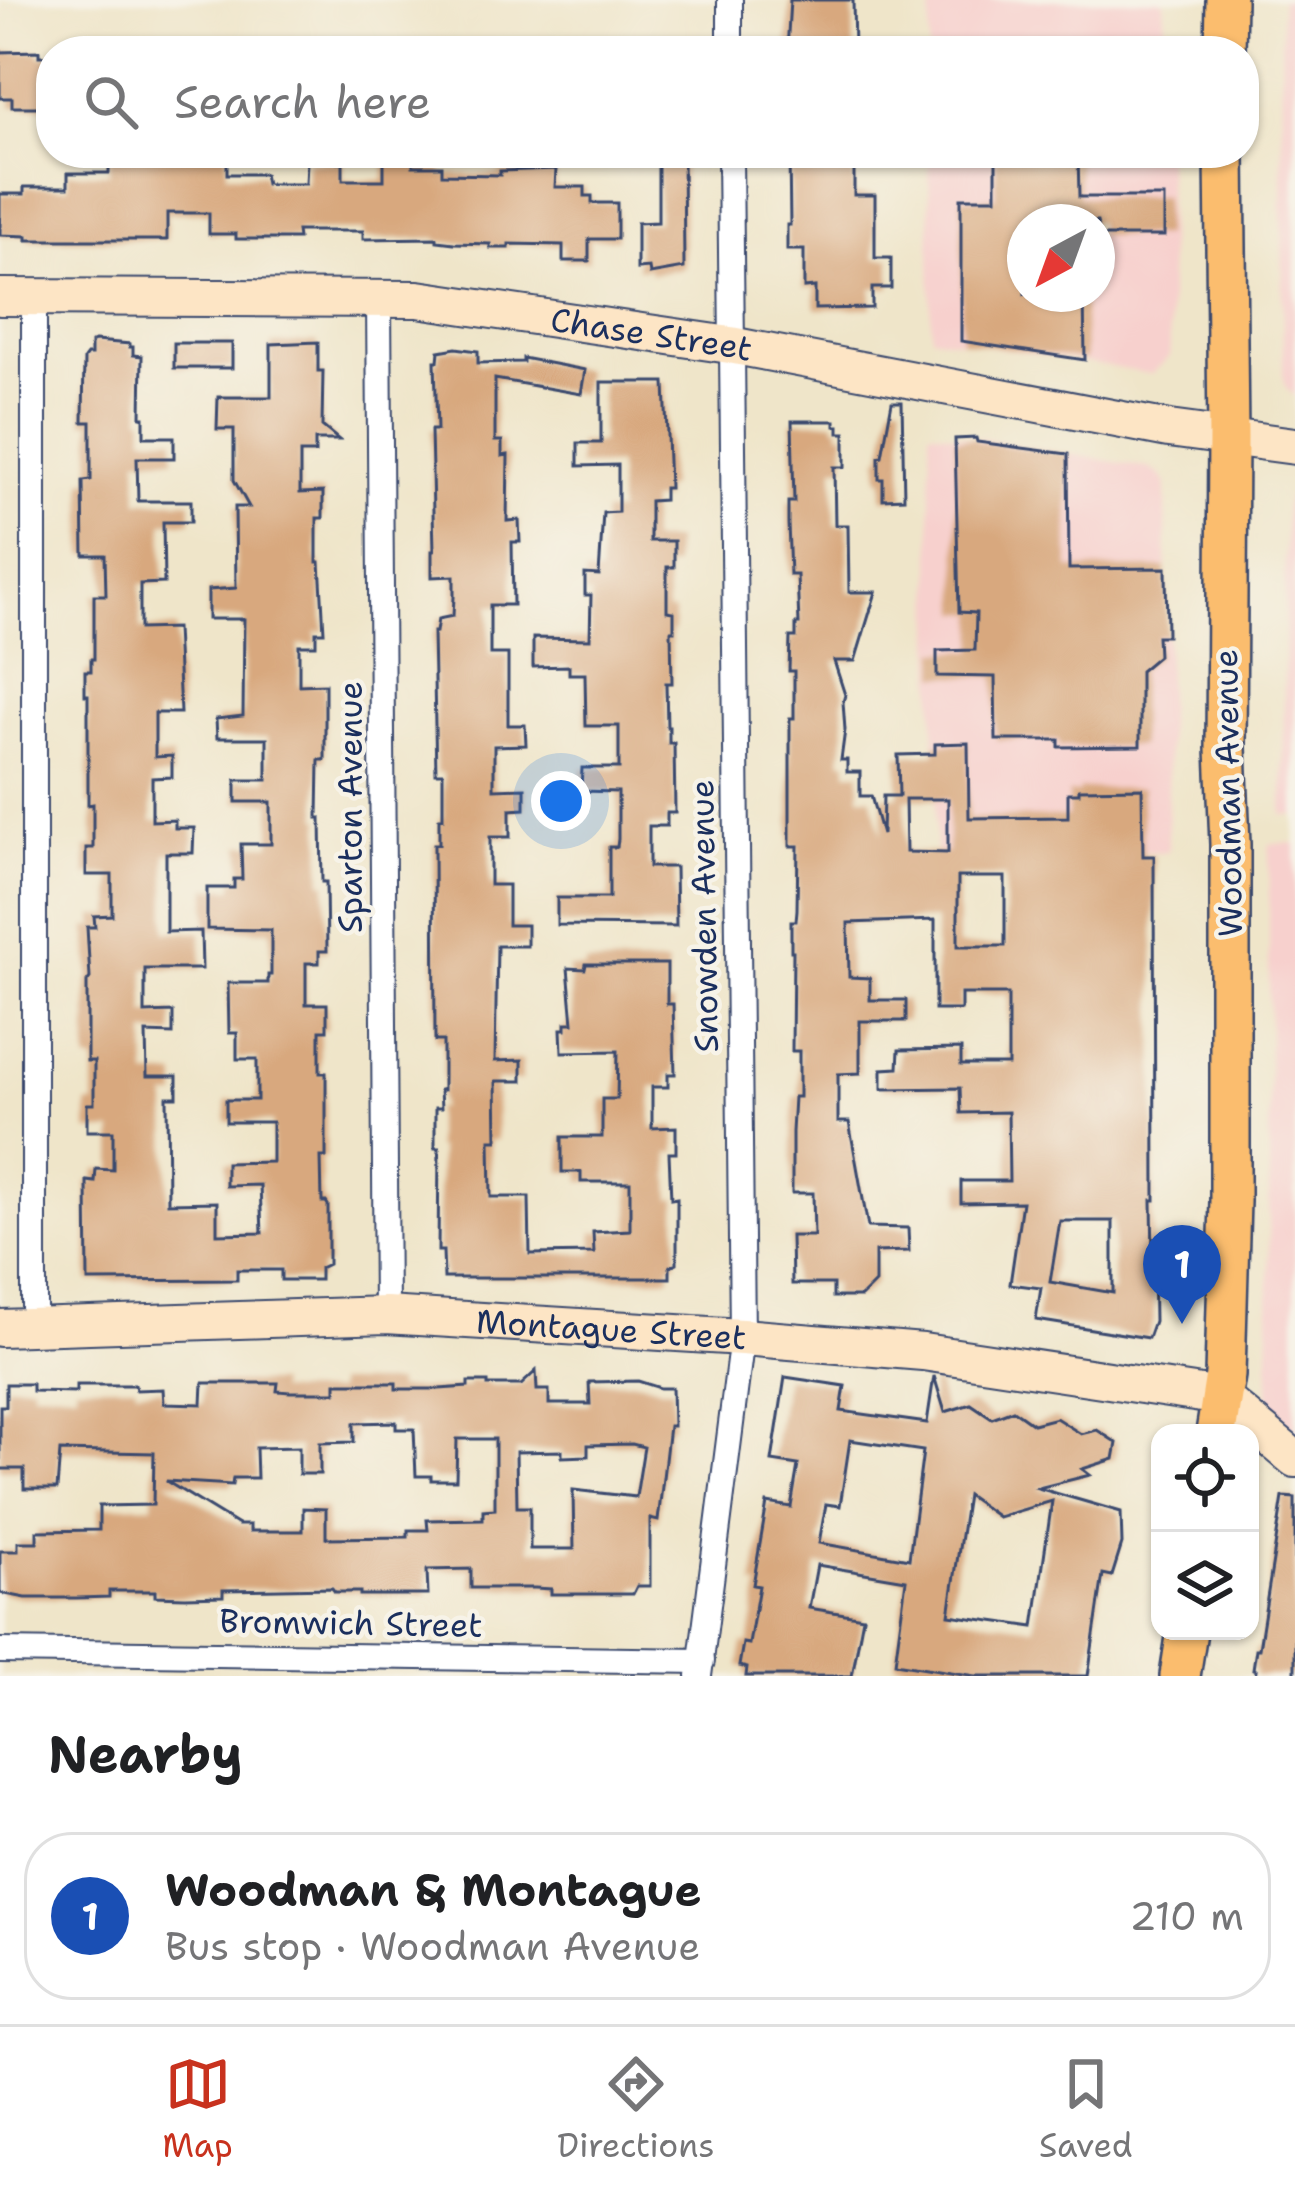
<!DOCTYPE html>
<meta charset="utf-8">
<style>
body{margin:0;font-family:"Shantell Sans",sans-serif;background:#f6f6f6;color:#202124}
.controls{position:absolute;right:36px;bottom:36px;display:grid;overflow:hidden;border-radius:24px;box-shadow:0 3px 9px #0004}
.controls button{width:108px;height:108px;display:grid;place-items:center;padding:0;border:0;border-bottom:3px solid #e0e0e0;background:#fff;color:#202124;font:60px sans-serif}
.compass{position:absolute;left:1007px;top:204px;width:108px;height:108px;border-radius:50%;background:#fff;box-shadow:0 3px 9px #0004;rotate:221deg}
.you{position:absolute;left:561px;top:801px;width:42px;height:42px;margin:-30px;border:9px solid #fff;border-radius:50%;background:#1a73e8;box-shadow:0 0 0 18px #1a73e833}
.badge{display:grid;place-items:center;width:78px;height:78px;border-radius:50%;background:#c8321e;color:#fff;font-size:39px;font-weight:700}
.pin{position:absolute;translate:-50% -99px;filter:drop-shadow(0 3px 6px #0008)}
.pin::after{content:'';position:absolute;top:63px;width:42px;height:36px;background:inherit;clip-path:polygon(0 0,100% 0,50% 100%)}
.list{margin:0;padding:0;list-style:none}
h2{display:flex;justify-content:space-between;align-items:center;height:156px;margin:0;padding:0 48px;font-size:51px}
h2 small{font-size:39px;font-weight:400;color:#757577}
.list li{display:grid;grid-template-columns:78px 1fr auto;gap:36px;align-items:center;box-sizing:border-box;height:168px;margin:0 24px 24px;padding:0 24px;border:3px solid #e0e0e0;border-radius:48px}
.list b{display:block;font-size:45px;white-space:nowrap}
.list p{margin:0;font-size:39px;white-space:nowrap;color:#757577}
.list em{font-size:39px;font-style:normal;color:#757577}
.icon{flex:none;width:66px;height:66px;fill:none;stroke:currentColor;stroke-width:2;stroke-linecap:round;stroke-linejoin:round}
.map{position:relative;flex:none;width:1295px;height:1676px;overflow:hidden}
.search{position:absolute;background:#fff;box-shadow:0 3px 9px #0004;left:36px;right:36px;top:36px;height:132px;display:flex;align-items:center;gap:30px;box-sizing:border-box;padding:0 42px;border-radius:48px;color:#757577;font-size:45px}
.sheet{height:348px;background:#fff}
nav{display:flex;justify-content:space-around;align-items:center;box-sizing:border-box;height:168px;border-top:3px solid #e0e0e0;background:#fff;font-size:33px;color:#757577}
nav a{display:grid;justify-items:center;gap:6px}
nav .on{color:#c8321e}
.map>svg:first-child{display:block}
</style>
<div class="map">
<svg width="1295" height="1676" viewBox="0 0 1295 1676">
<rect width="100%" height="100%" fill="#f7f3e8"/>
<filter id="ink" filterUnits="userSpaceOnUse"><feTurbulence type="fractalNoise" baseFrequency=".00833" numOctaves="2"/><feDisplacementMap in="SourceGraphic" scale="24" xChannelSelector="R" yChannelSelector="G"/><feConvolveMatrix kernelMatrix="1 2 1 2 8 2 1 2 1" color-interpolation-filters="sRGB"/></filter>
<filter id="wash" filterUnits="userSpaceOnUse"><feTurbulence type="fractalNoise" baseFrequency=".004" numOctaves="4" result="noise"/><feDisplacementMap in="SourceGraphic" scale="48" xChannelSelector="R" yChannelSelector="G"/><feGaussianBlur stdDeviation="2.7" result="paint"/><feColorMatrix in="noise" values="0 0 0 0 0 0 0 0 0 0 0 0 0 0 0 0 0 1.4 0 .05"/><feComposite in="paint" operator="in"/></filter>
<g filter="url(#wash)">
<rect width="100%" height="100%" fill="#efe5c9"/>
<g fill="#f7d0cd" fill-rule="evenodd">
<path d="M 931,0 L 1164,0 L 1166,51 L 929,51 Z"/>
<path d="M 1281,0 L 1295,0 L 1295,396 L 1286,388 L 1283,380 Z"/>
<path d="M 929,153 L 1167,153 L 1170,356 L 1161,365 L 1151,374 L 931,336 ZM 1025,222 L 1097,222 L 1097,294 L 1025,294 Z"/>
<path d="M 930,430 L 1149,468 L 1159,474 L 1166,483 L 1168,852 L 936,853 Z"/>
<path d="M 1295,491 L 1295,815 L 1283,815 L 1285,508 L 1287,499 Z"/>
<path d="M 1295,843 L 1295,1431 L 1269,1409 L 1269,844 Z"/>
</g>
<g id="blocks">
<g fill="#d8a87e" fill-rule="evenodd">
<path d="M 790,0 L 853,0 L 854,51 L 787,51 Z"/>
<path d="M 39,51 L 39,56 L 51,56 L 51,107 L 12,107 L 12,98 L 0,98 L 0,52 Z"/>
<path d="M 109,153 L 227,153 L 227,174 L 264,174 L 266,184 L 306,184 L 307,162 L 343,162 L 343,180 L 384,180 L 384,157 L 394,157 L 394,153 L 413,153 L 413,166 L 442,166 L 442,174 L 500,175 L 500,171 L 556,169 L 555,187 L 585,187 L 585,196 L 592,196 L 592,203 L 617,203 L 617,239 L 589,239 L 589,261 L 563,261 L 563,245 L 509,244 L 509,248 L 490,248 L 490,244 L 454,243 L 437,241 L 437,238 L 363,239 L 363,231 L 297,231 L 298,239 L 236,239 L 236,234 L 209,234 L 209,213 L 167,213 L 167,240 L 27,240 L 27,236 L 0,235 L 0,194 L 24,194 L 24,187 L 68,187 L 68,173 L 109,173 Z"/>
<path d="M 658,153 L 683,153 L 684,268 L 650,274 L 649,268 L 637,269 L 637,223 L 658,222 Z"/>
<path d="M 789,153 L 854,153 L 854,195 L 875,195 L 875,258 L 891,258 L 891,288 L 872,288 L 872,308 L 815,309 L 815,287 L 804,288 L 804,250 L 787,250 L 787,225 L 790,225 Z"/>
<path d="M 996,153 L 1078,153 L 1079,197 L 1164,197 L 1164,236 L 1100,236 L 1097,222 L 1025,222 L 1025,294 L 1084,294 L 1085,360 L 961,341 L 961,198 L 996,198 Z"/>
<path d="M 95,341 L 130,344 L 130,347 L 133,347 L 133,355 L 142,356 L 141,417 L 144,417 L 144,437 L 174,437 L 174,458 L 137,458 L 138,501 L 191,501 L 191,522 L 163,522 L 164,583 L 140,584 L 140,629 L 176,628 L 180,713 L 155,713 L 155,757 L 172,756 L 172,777 L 152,778 L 152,821 L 175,820 L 175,828 L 194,828 L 193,853 L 166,853 L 166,932 L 201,931 L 202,969 L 145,969 L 145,1013 L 173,1012 L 173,1034 L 146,1033 L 147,1076 L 177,1076 L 177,1097 L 167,1097 L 168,1203 L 217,1202 L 217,1234 L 262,1233 L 260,1185 L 226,1186 L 226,1163 L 272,1162 L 272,1122 L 226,1122 L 226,1100 L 257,1100 L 257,1059 L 237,1059 L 237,1033 L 229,1033 L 228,983 L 268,983 L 268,975 L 271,975 L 271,930 L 207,929 L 207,888 L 234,888 L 234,879 L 242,879 L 241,844 L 271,844 L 271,802 L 236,802 L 236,780 L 267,780 L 267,738 L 217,738 L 216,719 L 243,716 L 244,619 L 208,619 L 208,590 L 236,588 L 235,507 L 249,507 L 234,480 L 234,429 L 217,429 L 218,397 L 271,397 L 271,344 L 318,342 L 318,371 L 323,371 L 322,426 L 339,440 L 315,440 L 315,453 L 300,453 L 300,493 L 323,492 L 323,518 L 317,518 L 317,562 L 320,562 L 324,632 L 316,632 L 316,645 L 299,645 L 299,685 L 325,684 L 325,760 L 319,760 L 318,818 L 321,818 L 322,882 L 326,882 L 327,951 L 319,951 L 319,963 L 306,963 L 306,1004 L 327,1004 L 327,1030 L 320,1030 L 320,1073 L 326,1073 L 326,1157 L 321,1157 L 322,1202 L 326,1202 L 328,1205 L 328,1264 L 320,1268 L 320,1280 L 281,1280 L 281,1270 L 237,1270 L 237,1280 L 88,1281 L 87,1181 L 95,1182 L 96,1169 L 113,1170 L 113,1131 L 87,1131 L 87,1104 L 94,1104 L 94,1061 L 87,1061 L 87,982 L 90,978 L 87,927 L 95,927 L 94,916 L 112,915 L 112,875 L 86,875 L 86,848 L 93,848 L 93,804 L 88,805 L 88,695 L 85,695 L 85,671 L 91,671 L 91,659 L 94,659 L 94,595 L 106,595 L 105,555 L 84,555 L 83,481 L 91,480 L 91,422 L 83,422 L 84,359 L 87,355 L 91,355 L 91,343 Z"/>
<rect x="174" y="343" width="58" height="25"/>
<path d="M 456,348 L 478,351 L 478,363 L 523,362 L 523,358 L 585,370 L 581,394 L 495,379 L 495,441 L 502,441 L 502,456 L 508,455 L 507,521 L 519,520 L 520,542 L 512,542 L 513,605 L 490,605 L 490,654 L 508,654 L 508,725 L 525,725 L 526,745 L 494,746 L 494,789 L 525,788 L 525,809 L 510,810 L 510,837 L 490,837 L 490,885 L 508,885 L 508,925 L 527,925 L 527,946 L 497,946 L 495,1061 L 522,1060 L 522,1081 L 496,1081 L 497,1140 L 490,1140 L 491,1197 L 529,1197 L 530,1254 L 594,1253 L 593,1232 L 630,1230 L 630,1182 L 581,1182 L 581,1172 L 562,1172 L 562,1137 L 602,1137 L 602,1099 L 617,1099 L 618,1051 L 562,1052 L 561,1029 L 566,1029 L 566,1023 L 573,1023 L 568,968 L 585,969 L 586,964 L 667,964 L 667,1004 L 673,1004 L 675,1074 L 668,1074 L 668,1087 L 652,1087 L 652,1128 L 676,1127 L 676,1153 L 669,1153 L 671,1199 L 677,1198 L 677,1263 L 670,1266 L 670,1278 L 444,1278 L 443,1251 L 438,1251 L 439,1148 L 435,1148 L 435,1108 L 441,1108 L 440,1090 L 443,1090 L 443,1041 L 435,1041 L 434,844 L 439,844 L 439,818 L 443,818 L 443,773 L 436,773 L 433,632 L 436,632 L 438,619 L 453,616 L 454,597 L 454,576 L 432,577 L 432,551 L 434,551 L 431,430 L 437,430 L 435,361 L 438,361 L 439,351 Z"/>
<path d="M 601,382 L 665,382 L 669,488 L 664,488 L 664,500 L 650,501 L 650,541 L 674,541 L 674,567 L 667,567 L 667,611 L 674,612 L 674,631 L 671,631 L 672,683 L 666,683 L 667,727 L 669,727 L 669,743 L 674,743 L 675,813 L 667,813 L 667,826 L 649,826 L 649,867 L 675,867 L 676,926 L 557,925 L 557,898 L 609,898 L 609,847 L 617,847 L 618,839 L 618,792 L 581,791 L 582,768 L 619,768 L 619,726 L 586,726 L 585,674 L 569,674 L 569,666 L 533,667 L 533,638 L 590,639 L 591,595 L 585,595 L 585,574 L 599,575 L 603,513 L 618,512 L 618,465 L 578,466 L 578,443 L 601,443 Z"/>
<path d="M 892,402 L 902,402 L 904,498 L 883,499 L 883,479 L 879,479 L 879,457 L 882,456 Z"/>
<path d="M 792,421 L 835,421 L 835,426 L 839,426 L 839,433 L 845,433 L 845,467 L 834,467 L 835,525 L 848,525 L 849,592 L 876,592 L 855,661 L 834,661 L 845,695 L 843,702 L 845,730 L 841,760 L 847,760 L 847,772 L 860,772 L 860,796 L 871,796 L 882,835 L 883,796 L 899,796 L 898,755 L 935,754 L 935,744 L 968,743 L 969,818 L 1068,817 L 1068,793 L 1079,793 L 1079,789 L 1142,788 L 1143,856 L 1154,856 L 1155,1200 L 1152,1200 L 1154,1321 L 1148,1338 L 1036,1320 L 1041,1288 L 1010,1284 L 1022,1202 L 961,1203 L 961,1181 L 1009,1181 L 1008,1112 L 961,1113 L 960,1088 L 882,1089 L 882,1069 L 898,1068 L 899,1050 L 961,1049 L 961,1065 L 1008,1065 L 1008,994 L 961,994 L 961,1010 L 935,1010 L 935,920 L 848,923 L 849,977 L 870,978 L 870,1000 L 906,1000 L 906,1021 L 860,1021 L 860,1073 L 838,1074 L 838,1122 L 849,1122 L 868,1227 L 908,1228 L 909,1251 L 875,1252 L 875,1283 L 861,1297 L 833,1297 L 833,1284 L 792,1284 L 791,1236 L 814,1236 L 813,1193 L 792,1193 L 792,1132 L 794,1097 L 799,1097 L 799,1051 L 792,1051 L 793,951 L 791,951 L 791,921 L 796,921 L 797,910 L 798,846 L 790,846 L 790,718 L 794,718 L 794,671 L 789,671 L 790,637 L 796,637 L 796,624 L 799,624 L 797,575 L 790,575 L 788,523 L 788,502 L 794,502 ZM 905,799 L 948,799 L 948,853 L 906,852 ZM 958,877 L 1005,877 L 1005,946 L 958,946 ZM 1060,1221 L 1113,1221 L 1113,1293 L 1050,1282 Z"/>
<path d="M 976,438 L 977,442 L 1068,454 L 1069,569 L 1166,568 L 1167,636 L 1157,636 L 1158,656 L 1140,671 L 1140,746 L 1059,747 L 1059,740 L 996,740 L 995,677 L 937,676 L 937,651 L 975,650 L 976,613 L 959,612 L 955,439 Z"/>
<path d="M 536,1371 L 537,1390 L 549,1390 L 549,1404 L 590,1404 L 589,1382 L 638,1381 L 660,1388 L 672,1388 L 673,1426 L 669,1426 L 658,1521 L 650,1519 L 650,1586 L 637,1586 L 633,1594 L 551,1594 L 551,1589 L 535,1588 L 471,1588 L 471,1569 L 427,1570 L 428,1595 L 360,1595 L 360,1592 L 335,1592 L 332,1588 L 223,1590 L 223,1596 L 185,1597 L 155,1596 L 155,1591 L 109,1591 L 109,1597 L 77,1598 L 26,1598 L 0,1593 L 0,1551 L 18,1551 L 18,1542 L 37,1542 L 37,1531 L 99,1530 L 99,1506 L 153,1505 L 154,1453 L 60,1451 L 57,1489 L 24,1489 L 24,1469 L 0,1469 L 0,1406 L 6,1406 L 6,1384 L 32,1384 L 32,1391 L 76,1392 L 76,1385 L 135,1385 L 136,1390 L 163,1389 L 164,1403 L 202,1404 L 203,1383 L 278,1383 L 277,1391 L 290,1392 L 336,1392 L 336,1383 L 396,1383 L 396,1389 L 439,1389 L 468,1387 L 468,1382 L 488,1382 L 488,1385 L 521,1385 ZM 396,1422 L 396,1429 L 414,1429 L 416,1476 L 431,1476 L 431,1480 L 456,1480 L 457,1439 L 495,1439 L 495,1509 L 483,1510 L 483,1519 L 427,1520 L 428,1530 L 408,1530 L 408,1537 L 326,1538 L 326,1509 L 303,1508 L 303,1531 L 250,1531 L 250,1525 L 238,1525 L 166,1481 L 232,1485 L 233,1478 L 257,1478 L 256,1448 L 299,1447 L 299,1474 L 320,1474 L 320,1443 L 354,1442 L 354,1423 ZM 632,1444 L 644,1447 L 636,1497 L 573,1490 L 574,1549 L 530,1549 L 530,1507 L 517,1507 L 516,1452 L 562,1451 L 562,1457 L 588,1456 L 588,1445 Z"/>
<path d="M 934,1376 L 945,1412 L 971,1404 L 992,1418 L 1013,1410 L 1033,1424 L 1056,1418 L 1081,1434 L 1097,1430 L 1117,1443 L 1114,1459 L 1082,1469 L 1090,1475 L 1038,1488 L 1121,1512 L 1122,1544 L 1112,1576 L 1103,1574 L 1088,1676 L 976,1676 L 895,1663 L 906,1580 L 817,1565 L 809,1608 L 863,1617 L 852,1676 L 746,1676 L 747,1668 L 739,1666 L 743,1643 L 749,1644 L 759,1586 L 753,1585 L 767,1503 L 791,1507 L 798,1465 L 772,1461 L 785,1377 L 845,1386 L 841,1411 L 927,1423 ZM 850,1440 L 923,1451 L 909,1559 L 819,1543 L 826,1504 L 840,1506 ZM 967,1495 L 998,1517 L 1052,1501 L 1034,1627 L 949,1615 Z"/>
<path d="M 1283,1497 L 1295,1498 L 1295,1676 L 1255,1676 L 1256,1670 L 1253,1669 L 1256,1649 L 1259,1649 Z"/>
</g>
</g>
</g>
<g filter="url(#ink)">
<use href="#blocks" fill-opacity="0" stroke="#3b4a6e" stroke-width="3"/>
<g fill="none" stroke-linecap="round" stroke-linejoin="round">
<g stroke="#3b4a6e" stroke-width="28">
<g id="street">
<path d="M 730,0 L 730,51"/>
<path d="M 34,296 L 34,1327"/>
<path d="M 379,298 L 386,1315"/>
<path d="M 0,1651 L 702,1661"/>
<path d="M 699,1676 L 742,1337 L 730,153"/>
</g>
</g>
<g stroke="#3b4a6e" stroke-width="40">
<g id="secondary">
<path id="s1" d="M 0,297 L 418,299 L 730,345 L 1169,429 L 1295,446"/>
<path id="s2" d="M 0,1328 L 386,1315 L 742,1337 L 923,1352 L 1221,1397 L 1295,1459"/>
</g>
</g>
<g stroke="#3b4a6e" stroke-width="44">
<g id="primary">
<path d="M 1225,51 L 1226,0"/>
<path d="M 1216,1433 L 1225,1375 L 1230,1201 L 1230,844 L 1226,748 L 1228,437 L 1225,153"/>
<path d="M 1180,1676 L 1187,1631"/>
</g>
</g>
<use href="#street" stroke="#fff" stroke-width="24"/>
<use href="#secondary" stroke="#fde5c5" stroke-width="36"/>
<use href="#primary" stroke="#fbbd6e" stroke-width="39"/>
</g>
</g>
<g text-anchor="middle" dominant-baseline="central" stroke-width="9" stroke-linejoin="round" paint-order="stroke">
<g font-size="33" fill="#1b2f5e" stroke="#f7f3e8">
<text stroke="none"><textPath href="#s1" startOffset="654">Chase Street</textPath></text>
<text transform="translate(1228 793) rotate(-91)">Woodman Avenue</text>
<text transform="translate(350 807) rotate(-90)">Sparton Avenue</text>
<text transform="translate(704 916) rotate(-91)">Snowden Avenue</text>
<text stroke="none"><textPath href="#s2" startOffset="612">Montague Street</textPath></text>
<text transform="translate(351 1623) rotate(1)">Bromwich Street</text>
</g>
</g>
</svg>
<div class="controls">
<button><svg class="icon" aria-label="locate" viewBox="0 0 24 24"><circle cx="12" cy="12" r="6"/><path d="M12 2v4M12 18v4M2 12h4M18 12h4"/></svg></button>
<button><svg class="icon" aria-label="layers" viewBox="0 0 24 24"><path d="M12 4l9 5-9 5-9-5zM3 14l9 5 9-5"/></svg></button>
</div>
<svg class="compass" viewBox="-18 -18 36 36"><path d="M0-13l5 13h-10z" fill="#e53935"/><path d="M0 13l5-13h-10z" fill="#757577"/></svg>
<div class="you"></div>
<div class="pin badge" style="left:1182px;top:1324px;background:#1a4fb4">1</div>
<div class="search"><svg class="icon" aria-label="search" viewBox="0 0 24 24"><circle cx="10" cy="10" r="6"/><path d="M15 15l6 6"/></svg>Search here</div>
</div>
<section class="sheet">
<h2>Nearby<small></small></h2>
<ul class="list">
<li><span class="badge" style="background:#1a4fb4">1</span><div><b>Woodman &amp; Montague</b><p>Bus stop · Woodman Avenue</p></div><em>210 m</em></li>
</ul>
</section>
<nav>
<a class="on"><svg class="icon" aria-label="map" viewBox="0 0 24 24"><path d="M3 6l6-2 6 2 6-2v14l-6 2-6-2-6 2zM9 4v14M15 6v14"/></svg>Map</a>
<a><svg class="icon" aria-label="directions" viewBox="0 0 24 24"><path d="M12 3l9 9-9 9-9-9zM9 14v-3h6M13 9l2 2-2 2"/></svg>Directions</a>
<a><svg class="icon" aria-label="saved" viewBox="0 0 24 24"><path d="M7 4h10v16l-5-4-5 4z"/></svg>Saved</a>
</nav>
